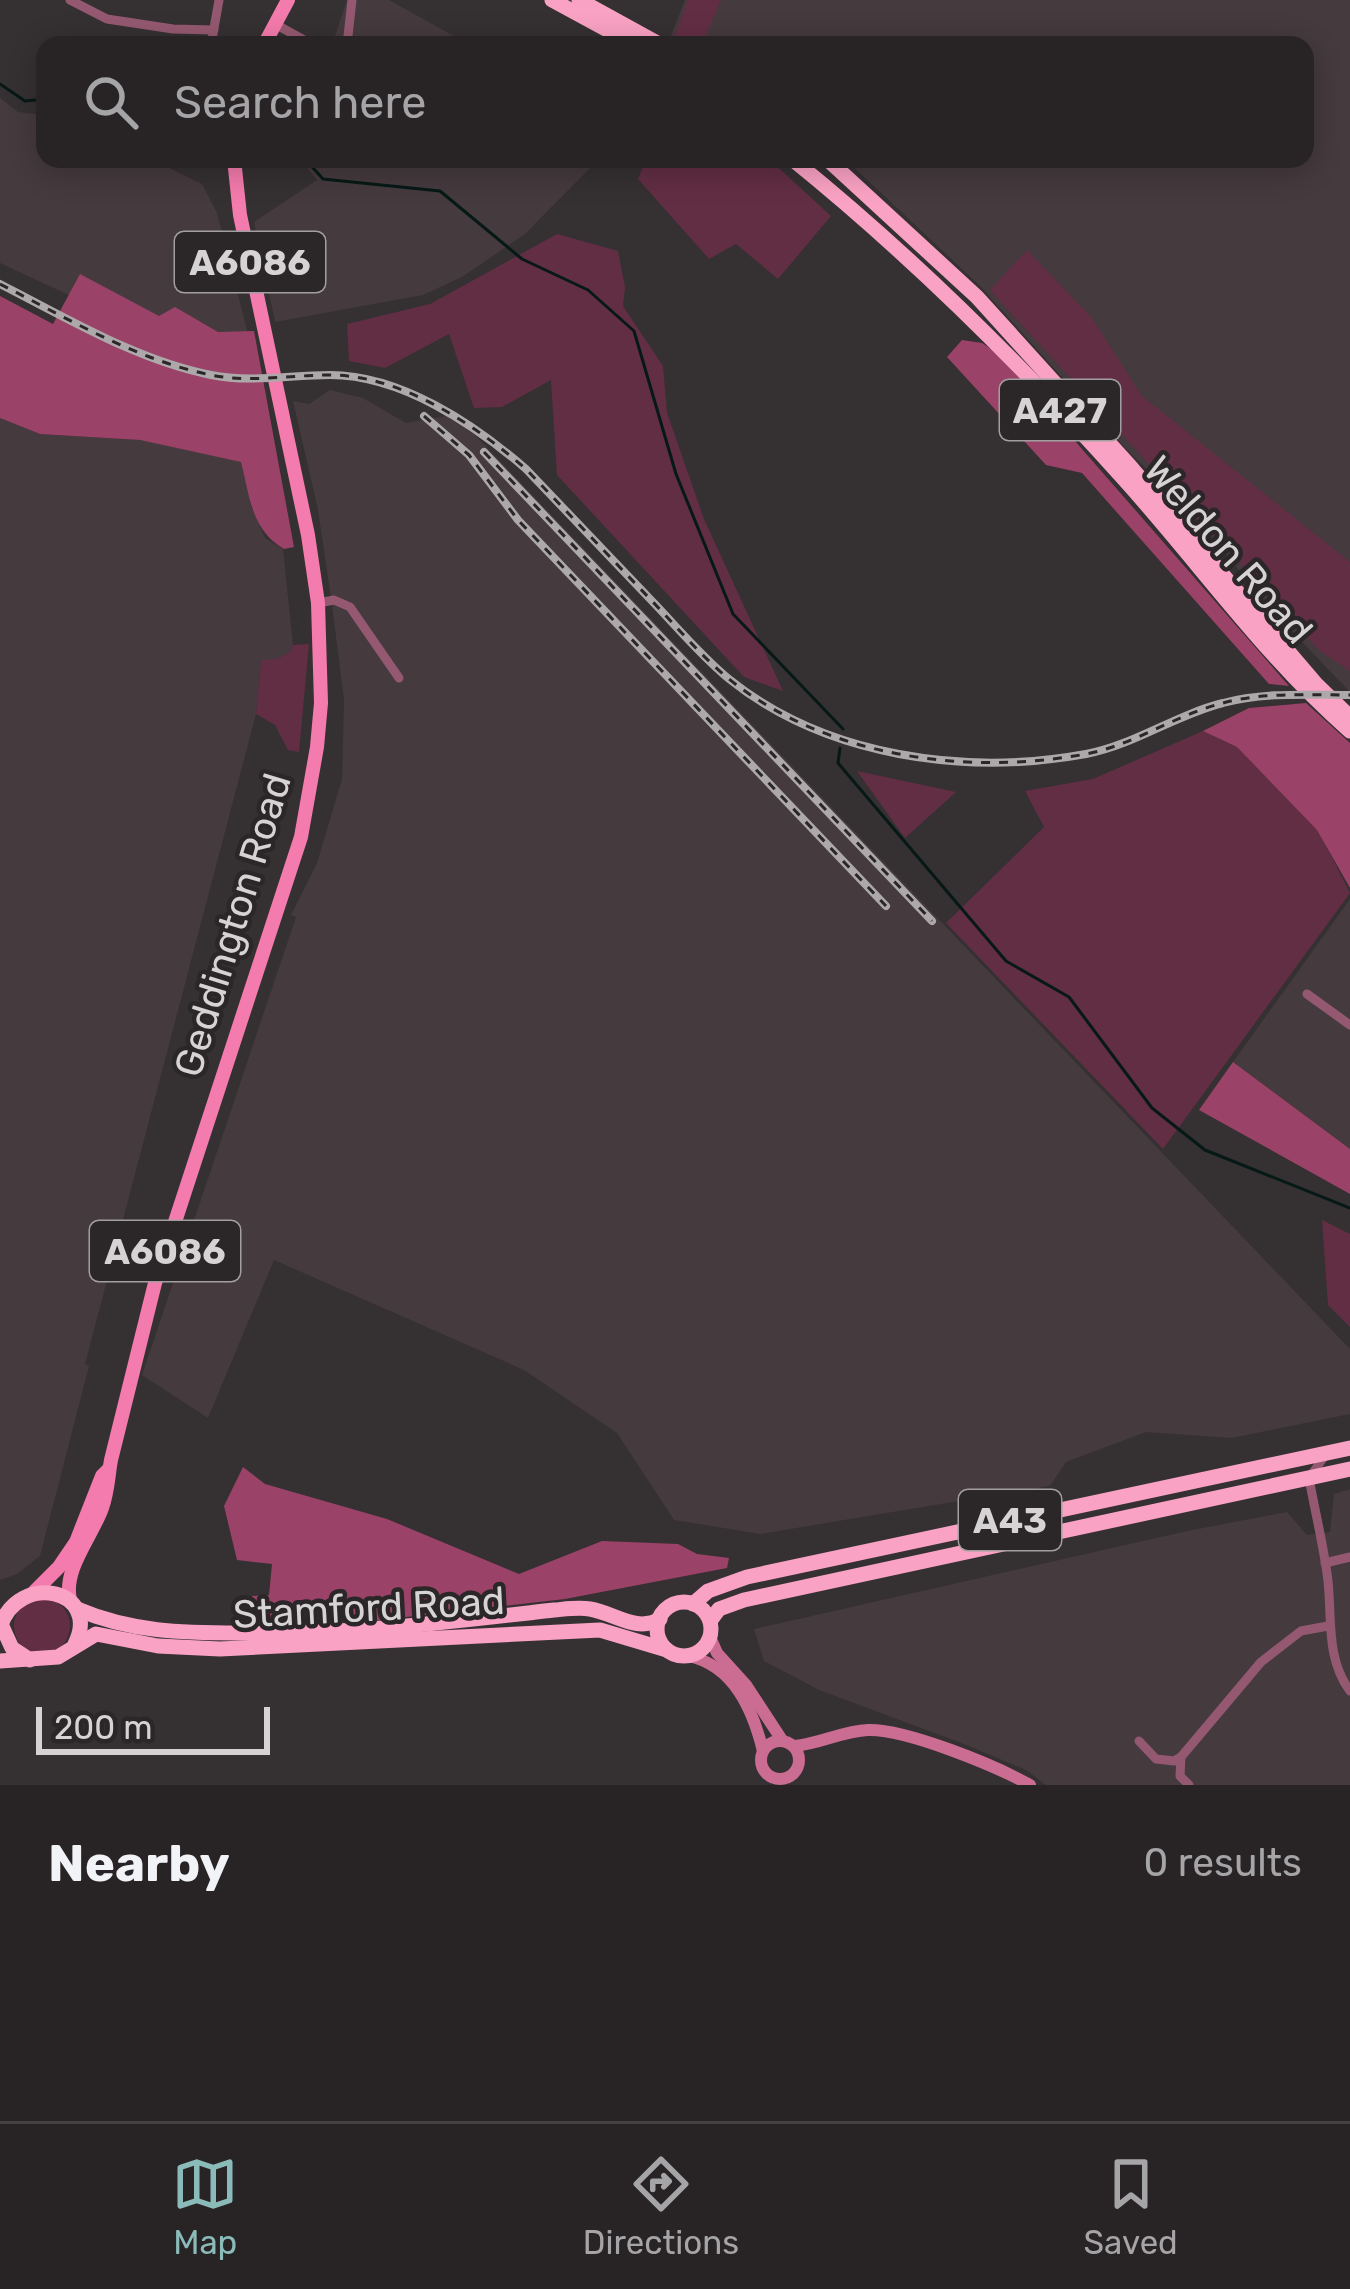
<!DOCTYPE html>
<style>
body{margin:0;font-family:Rubik,sans-serif;background:#302c2e;color:#f1f3f6}
.scale{position:absolute;left:36px;bottom:30px;width:234px;box-sizing:border-box;padding-left:12px;border:6px solid #d6d3d4;border-top:0;font-size:33px;line-height:42px;white-space:nowrap;color:#d6d3d4;-webkit-text-stroke:9px #2b2628;paint-order:stroke}
.list{margin:0;padding:0;list-style:none}
h2{display:flex;justify-content:space-between;align-items:center;height:156px;margin:0;padding:0 48px;font-size:51px}
h2 small{font-size:39px;font-weight:400;color:#a5a4a7}
.icon{flex:none;width:66px;height:66px;fill:none;stroke:currentColor;stroke-width:2;stroke-linecap:round;stroke-linejoin:round}
.map{position:relative;flex:none;width:1350px;height:1785px;overflow:hidden}
.search{position:absolute;background:#282426;box-shadow:0 6px 30px #0003;left:36px;right:36px;top:36px;height:132px;display:flex;align-items:center;gap:30px;box-sizing:border-box;padding:0 42px;border-radius:24px;color:#a5a4a7;font-size:45px}
.sheet{height:336px;background:#282426}
nav{display:flex;justify-content:space-around;align-items:center;box-sizing:border-box;height:168px;border-top:3px solid #444143;background:#282426;font-size:33px;color:#a5a4a7}
nav a{display:grid;justify-items:center;gap:6px}
nav .on{color:#8bbbb9}
.map>svg:first-child{display:block}
</style>
<div class="map">
<svg width="1350" height="1785" viewBox="0 0 1350 1785">
<rect width="100%" height="100%" fill="#353032"/>
<g fill="#453a3e">
<path d="M 347,0 L 389,0 L 470,45 L 332,45 Z"/>
<path d="M 685,0 L 1350,0 L 1350,692 L 1275,614 L 1189,510 L 1129,452 L 980,286 L 845,159 L 1305,159 L 1305,45 L 683,45 L 670,38 Z"/>
<path d="M 0,98 L 18,112 L 45,115 L 45,159 L 151,159 L 202,184 L 217,213 L 254,357 L 176,345 L 0,263 Z"/>
<path d="M 300,159 L 599,159 L 525,234 L 462,277 L 423,295 L 275,322 L 254,222 L 317,180 Z"/>
<path d="M 330,390 L 363,398 L 406,423 L 446,416 L 474,434 L 1350,1349 L 1350,1414 L 1232,1438 L 1146,1432 L 1066,1462 L 1050,1486 L 760,1534 L 674,1520 L 617,1433 L 524,1370 L 274,1260 L 208,1418 L 142,1375 L 296,917 L 291,915 L 317,863 L 342,779 L 344,700 L 332,605 L 318,510 L 293,401 L 309,404 Z"/>
<path d="M 0,418 L 40,434 L 140,440 L 242,462 L 251,506 L 265,538 L 283,549 L 293,645 L 291,651 L 277,659 L 261,661 L 256,714 L 85,1364 L 89,1366 L 40,1556 L 17,1574 L 0,1580 Z"/>
<path d="M 1350,899 L 1350,1149 L 1233,1062 Z"/>
<path d="M 1350,1489 L 1350,1785 L 1046,1785 L 1026,1770 L 964,1744 L 819,1690 L 764,1661 L 754,1629 L 1187,1531 L 1287,1512 L 1307,1535 L 1330,1532 L 1334,1494 Z"/>
</g>
<g fill="#622e43">
<path d="M 688,0 L 721,0 L 702,45 L 691,45 L 674,37 Z"/>
<path d="M 646,159 L 769,159 L 831,216 L 778,279 L 736,244 L 709,259 L 638,179 Z"/>
<path d="M 557,234 L 618,251 L 625,287 L 623,306 L 663,366 L 667,413 L 704,519 L 783,691 L 744,677 L 557,475 L 551,380 L 502,407 L 474,408 L 449,334 L 385,368 L 349,361 L 347,324 L 430,304 Z"/>
<path d="M 1027,250 L 1092,318 L 1142,396 L 1350,562 L 1350,671 L 1320,651 L 990,290 Z"/>
<path d="M 309,644 L 299,752 L 288,750 L 275,725 L 256,714 L 261,660 L 277,659 L 291,651 L 293,645 Z"/>
<path d="M 1203,731 L 1237,747 L 1318,830 L 1350,893 L 1163,1149 L 946,923 L 1044,827 L 1025,791 L 1093,779 Z"/>
<path d="M 857,771 L 956,792 L 905,838 Z"/>
<path d="M 1322,1220 L 1350,1234 L 1350,1327 L 1328,1305 Z"/>
<circle cx="42" cy="1626" r="28"/>
</g>
<g fill="#9b4268">
<path d="M 80,274 L 159,316 L 175,307 L 218,332 L 254,331 L 294,547 L 284,549 C 251,530 250,497 241,462 L 140,440 L 40,434 L 0,418 L 0,296 L 53,324 Z"/>
<path d="M 962,340 L 982,343 L 999,354 L 1289,686 L 1269,684 L 1082,473 L 1046,465 L 947,357 Z"/>
<path d="M 1306,703 L 1350,743 L 1350,888 L 1317,830 L 1237,747 L 1203,731 L 1249,708 Z"/>
<path d="M 1233,1062 L 1350,1149 L 1350,1194 L 1199,1110 Z"/>
<path d="M 243,1467 L 265,1484 L 387,1519 L 519,1574 L 602,1541 L 678,1544 L 697,1554 L 729,1558 L 727,1568 L 565,1599 L 380,1620 L 248,1618 L 252,1596 L 269,1595 L 272,1564 L 237,1560 L 224,1506 Z"/>
</g>
<g fill="none" stroke-linecap="round" stroke-linejoin="round">
<g stroke="#071916" stroke-width="3">
<path d="M 0,84 L 25,101 L 45,99"/>
<path d="M 305,159 L 323,179 L 440,191 L 522,259 L 588,290 L 634,331 L 676,474 L 733,614 L 843,729"/>
<path d="M 840,748 L 838,763 L 1006,961 L 1069,997 L 1152,1108 L 1205,1150 L 1350,1208"/>
</g>
<g stroke="#945970" stroke-width="9">
<path d="M 70,0 L 107,19 L 173,29 L 214,30"/>
<path d="M 275,24 L 313,45"/>
<path d="M 211,45 L 219,0"/>
<path d="M 347,45 L 352,0"/>
<path d="M 318,603 L 334,600 L 350,607 L 399,678"/>
<path d="M 1307,994 L 1350,1025"/>
<path d="M 1324,1457 L 1309,1478 C 1315,1512 1324,1547 1328,1581 C 1332,1619 1326,1659 1350,1691"/>
<path d="M 1325,1563 L 1350,1557"/>
<path d="M 1139,1741 L 1156,1759 L 1174,1761 L 1181,1757"/>
<path d="M 1189,1785 L 1180,1776 L 1181,1757 L 1261,1662 L 1301,1631 L 1328,1626"/>
</g>
<g stroke="#cb6c92" stroke-width="12">
<path d="M 710,1637 L 717,1653 L 746,1685 L 782,1740"/>
<path d="M 689,1656 C 734,1666 753,1710 763,1751"/>
<circle cx="780" cy="1760" r="19"/>
<path d="M 794,1746 C 820,1744 842,1731 868,1730 C 907,1729 996,1766 1030,1785"/>
</g>
<g stroke="#f47bad" stroke-width="14">
<path d="M 264,45 L 288,0"/>
<path d="M 34,1592 L 59,1567 L 76,1542 L 102,1476 L 109,1469"/>
<path d="M 70,1600 C 63,1569 91,1538 102,1508 C 108,1491 108,1477 111,1460 L 155,1283 L 301,837 L 317,747 L 321,703 L 318,603 L 308,535 L 240,215 L 234,159"/>
</g>
<g stroke="#faa2c3" stroke-width="15">
<path d="M 552,0 L 635,45"/>
<path d="M 579,0 L 661,45"/>
<path d="M 792,159 C 912,256 1020,363 1123,478 C 1199,562 1265,657 1350,731"/>
<path d="M 827,159 L 977,297 L 1130,466 L 1317,685 L 1350,717"/>
<circle cx="684" cy="1629" r="27"/>
<path d="M 693,1604 L 708,1591 L 747,1577 L 1350,1448"/>
<path d="M 77,1609 C 131,1632 182,1633 240,1633 C 346,1635 449,1622 554,1610 C 566,1609 579,1607 590,1609 C 615,1613 636,1633 660,1619"/>
<path d="M 710,1621 L 719,1609 L 744,1600 L 1350,1469"/>
<path d="M 1,1624 L 12,1648 L 30,1660"/>
<path d="M 0,1627 C 19,1570 102,1590 75,1644"/>
<path d="M 0,1661 L 58,1657 L 96,1634 L 158,1646 L 220,1649 L 600,1630 L 667,1650"/>
</g>
<g stroke="#ada9ab" stroke-width="8">
<g id="rail">
<path d="M 0,284 C 67,318 136,360 211,375 C 250,383 290,375 330,375 C 401,375 474,424 526,469 C 568,513 610,557 652,601 C 677,627 701,656 729,679 C 826,757 966,776 1086,754 C 1134,745 1175,715 1223,703 C 1263,692 1308,695 1350,695"/>
<path d="M 424,416 L 469,455 L 518,520 L 886,906"/>
<path d="M 484,452 L 932,921"/>
</g>
</g>
<use href="#rail" stroke="#2b2628" stroke-width="3" stroke-dasharray="9" stroke-linecap="butt"/>
</g>
<g text-anchor="middle" dominant-baseline="central" stroke-width="9" stroke-linejoin="round" paint-order="stroke">
<g fill="#2b2628" stroke="#a39fa0" stroke-width="3">
<rect x="175" y="232" width="150" height="60" rx="9"/>
<rect x="1000" y="380" width="120" height="60" rx="9"/>
<rect x="90" y="1221" width="150" height="60" rx="9"/>
<rect x="959" y="1490" width="102" height="60" rx="9"/>
</g>
<g font-size="36" font-weight="bold" fill="#d6d3d4">
<text x="250" y="262">A6086</text>
<text x="1060" y="410">A427</text>
<text x="165" y="1251">A6086</text>
<text x="1010" y="1520">A43</text>
</g>
<g font-size="39" fill="#d6d3d4" stroke="#2b2628">
<text transform="translate(1228 550) rotate(49)">Weldon Road</text>
<text transform="translate(233 925) rotate(-73)">Geddington Road</text>
<text transform="translate(369 1608) rotate(-3)">Stamford Road</text>
</g>
</g>
</svg>
<div class="scale">200 m</div>
<div class="search"><svg class="icon" aria-label="search" viewBox="0 0 24 24"><circle cx="10" cy="10" r="6"/><path d="M15 15l6 6"/></svg>Search here</div>
</div>
<section class="sheet">
<h2>Nearby<small>0 results</small></h2>
<ul class="list">
</ul>
</section>
<nav>
<a class="on"><svg class="icon" aria-label="map" viewBox="0 0 24 24"><path d="M3 6l6-2 6 2 6-2v14l-6 2-6-2-6 2zM9 4v14M15 6v14"/></svg>Map</a>
<a><svg class="icon" aria-label="directions" viewBox="0 0 24 24"><path d="M12 3l9 9-9 9-9-9zM9 14v-3h6M13 9l2 2-2 2"/></svg>Directions</a>
<a><svg class="icon" aria-label="saved" viewBox="0 0 24 24"><path d="M7 4h10v16l-5-4-5 4z"/></svg>Saved</a>
</nav>
